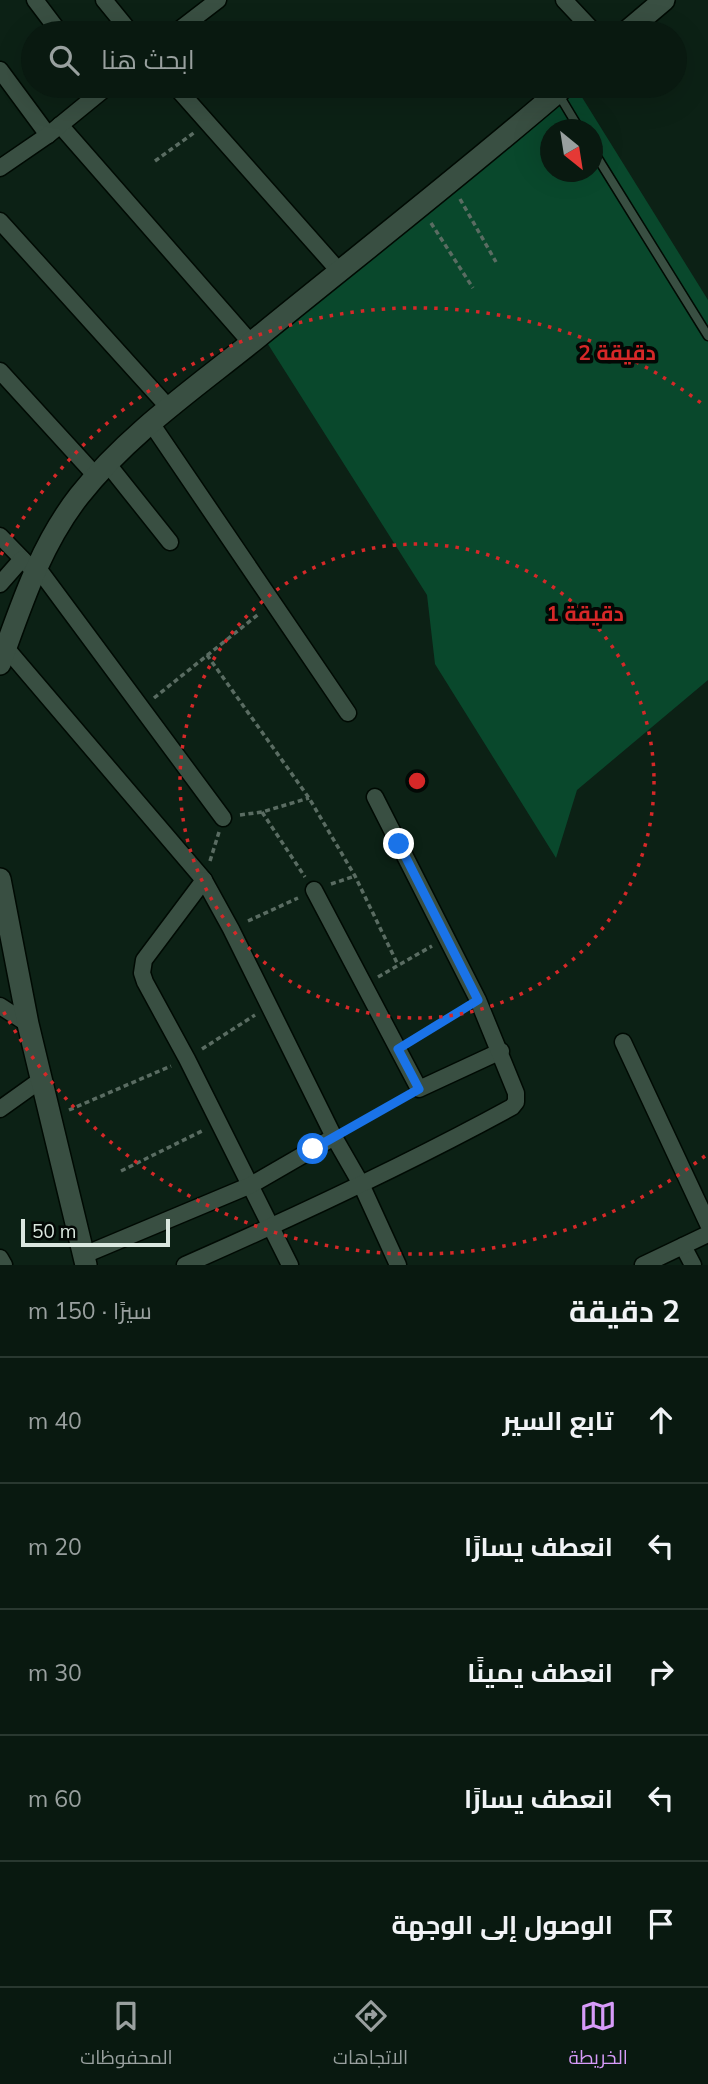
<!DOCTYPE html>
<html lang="ar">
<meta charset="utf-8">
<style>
body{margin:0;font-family:Mulish,Cairo,sans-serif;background:#17261e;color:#f1f3f6;direction:rtl}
.compass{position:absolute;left:540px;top:119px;width:63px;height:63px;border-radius:50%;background:#091910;box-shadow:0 7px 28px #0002;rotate:150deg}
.scale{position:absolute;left:21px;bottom:18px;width:149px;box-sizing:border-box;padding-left:7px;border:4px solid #dae7df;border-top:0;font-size:19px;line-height:24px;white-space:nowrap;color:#dae7df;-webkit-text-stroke:5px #030805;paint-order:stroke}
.stop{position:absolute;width:21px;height:21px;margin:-16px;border:5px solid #1a73e8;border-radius:50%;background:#fff}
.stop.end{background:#1a73e8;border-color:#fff;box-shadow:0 2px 7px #0008}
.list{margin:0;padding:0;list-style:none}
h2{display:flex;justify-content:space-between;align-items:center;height:91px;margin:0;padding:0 28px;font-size:30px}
h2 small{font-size:23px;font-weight:400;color:#99a09f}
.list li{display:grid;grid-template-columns:46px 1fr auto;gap:21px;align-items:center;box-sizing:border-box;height:126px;padding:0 28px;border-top:2px solid #293830}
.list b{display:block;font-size:26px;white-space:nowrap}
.list em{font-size:23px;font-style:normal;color:#99a09f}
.icon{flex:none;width:38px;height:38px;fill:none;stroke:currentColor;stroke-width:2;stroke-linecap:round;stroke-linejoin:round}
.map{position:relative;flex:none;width:708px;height:1265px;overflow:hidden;direction:ltr}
.search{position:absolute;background:#091910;box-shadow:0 7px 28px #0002;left:21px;right:21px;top:21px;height:77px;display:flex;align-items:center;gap:18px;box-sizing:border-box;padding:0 24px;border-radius:38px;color:#99a09f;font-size:26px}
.sheet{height:721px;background:#091910}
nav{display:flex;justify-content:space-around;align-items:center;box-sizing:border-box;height:98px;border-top:2px solid #293830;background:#091910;font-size:19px;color:#99a09f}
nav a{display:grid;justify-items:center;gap:4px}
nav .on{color:#d79bf9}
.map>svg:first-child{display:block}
</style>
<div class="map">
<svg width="708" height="1265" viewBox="0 0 708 1265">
<rect width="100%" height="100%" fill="#0c2115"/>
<path fill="#09482c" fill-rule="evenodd" d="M 556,86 L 575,86 L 708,300 L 708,680 L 577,790 L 556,858 L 435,664 L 427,595 L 259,330 ZM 550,130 L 592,130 L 592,172 L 550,172 Z"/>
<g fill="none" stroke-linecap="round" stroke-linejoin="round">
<g stroke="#000a03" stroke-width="11">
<g id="lane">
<path d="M 559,95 L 580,130"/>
<path d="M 592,149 L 708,336"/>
</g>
</g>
<g stroke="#000a03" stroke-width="19">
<g id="street">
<path d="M 35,0 L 60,33"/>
<path d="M 104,0 L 131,33"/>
<path d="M 564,0 L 595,33"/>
<path d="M 175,33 L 218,0"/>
<path d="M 0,70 L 48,135"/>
<path d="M 175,86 L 339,271"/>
<path d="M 60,125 L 251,343"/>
<path d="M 0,168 L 48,135 L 108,86"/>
<path d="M 0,221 L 169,408"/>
<path d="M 0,371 L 96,476"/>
<path d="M 151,423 L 348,713"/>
<path d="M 107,463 L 170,542"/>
<path d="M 0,536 L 35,572"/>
<path d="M 37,567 L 223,818"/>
<path d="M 0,584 L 22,559"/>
<path d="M 6,648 L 204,880 L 231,929 L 334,1137 L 361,1184 L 398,1265"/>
<path d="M 204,880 L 144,960 L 142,973 L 145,982 L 187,1059 L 290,1265"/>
<path d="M 314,890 L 419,1089 L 501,1051"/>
<path d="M 0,1006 L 28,1024"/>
<path d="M 623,1042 L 708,1224"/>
<path d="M 0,1109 L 42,1079"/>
<path d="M 683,1246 L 693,1265"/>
<path d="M 84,1255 L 251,1185 L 334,1137"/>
<path d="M 0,1258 L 4,1265"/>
<path d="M 185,1265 C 296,1216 406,1165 512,1107 L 516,1102 L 516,1093 L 478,1000 L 375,797"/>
<path d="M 643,1265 L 708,1234"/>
</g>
</g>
<g stroke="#000a03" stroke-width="24">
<g id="secondary">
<path d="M 625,33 L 664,0"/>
<path d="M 0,664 C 21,606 40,546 79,496 C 128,434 195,388 257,338 C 360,254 464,173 565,86"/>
<path d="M 0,879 L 28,1024 L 86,1265"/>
</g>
</g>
<g stroke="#5a6c62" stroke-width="3.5" stroke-dasharray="5 3.5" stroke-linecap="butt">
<path d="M 155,161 L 195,132"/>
<path d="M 460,199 L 496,262"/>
<path d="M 431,223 L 473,288"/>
<path d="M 207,655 L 309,798 L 355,876 L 398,965"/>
<path d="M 154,698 L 260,613"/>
<path d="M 262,812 L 305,877"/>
<path d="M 240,815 L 262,812 L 309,798"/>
<path d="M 210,861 L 219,832"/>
<path d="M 331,884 L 355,876"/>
<path d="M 248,921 L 298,898"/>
<path d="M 378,977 L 432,946"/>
<path d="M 411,1041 L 464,1008"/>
<path d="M 202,1049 L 255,1015"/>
<path d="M 69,1110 L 171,1066"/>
<path d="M 348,1129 L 405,1097"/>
<path d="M 121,1171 L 204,1130"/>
</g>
<use href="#lane" stroke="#394f42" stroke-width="8"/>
<use href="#street" stroke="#394f42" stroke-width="16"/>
<use href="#secondary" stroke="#394f42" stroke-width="21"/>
</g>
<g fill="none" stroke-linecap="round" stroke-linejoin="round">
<path stroke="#1a73e8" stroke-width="9" d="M 313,1149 L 419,1089 L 398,1049 L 478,1000 L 399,844"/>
</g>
<g fill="none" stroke="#d62828" stroke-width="3.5" stroke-dasharray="3.5 7">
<circle cx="417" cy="781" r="237"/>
<path d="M705 1156A473 473 0 0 1 1 1007M1 555A473 473 0 0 1 705 406"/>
</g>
<circle cx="417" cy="781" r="10" fill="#d62828" stroke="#030805" stroke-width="3.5"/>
<g font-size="21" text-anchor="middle" font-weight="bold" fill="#d62828" stroke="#030805" stroke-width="7" stroke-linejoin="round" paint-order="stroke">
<text x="617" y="360">2 دقيقة</text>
<text x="585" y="621">1 دقيقة</text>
</g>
</svg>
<svg class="compass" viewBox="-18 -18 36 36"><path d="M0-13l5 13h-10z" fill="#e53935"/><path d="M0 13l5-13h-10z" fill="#99a09f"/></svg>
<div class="scale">50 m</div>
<div class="stop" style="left:313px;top:1149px"></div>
<div class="stop end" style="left:399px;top:844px"></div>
<div class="search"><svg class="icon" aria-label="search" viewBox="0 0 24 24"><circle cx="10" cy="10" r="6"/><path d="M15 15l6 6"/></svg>ابحث هنا</div>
</div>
<section class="sheet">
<h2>2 دقيقة<small>سيرًا · 150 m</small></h2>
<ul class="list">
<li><svg class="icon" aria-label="ahead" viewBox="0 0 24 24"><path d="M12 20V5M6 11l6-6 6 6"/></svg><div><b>تابع السير</b></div><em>40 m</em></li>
<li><svg class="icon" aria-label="left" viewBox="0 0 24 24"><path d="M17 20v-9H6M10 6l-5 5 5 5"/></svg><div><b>انعطف يسارًا</b></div><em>20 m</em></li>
<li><svg class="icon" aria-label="right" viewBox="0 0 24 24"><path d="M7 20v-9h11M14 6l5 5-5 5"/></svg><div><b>انعطف يمينًا</b></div><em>30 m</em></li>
<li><svg class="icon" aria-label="left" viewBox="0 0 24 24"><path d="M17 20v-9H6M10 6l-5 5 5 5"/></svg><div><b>انعطف يسارًا</b></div><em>60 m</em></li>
<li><svg class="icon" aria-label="arrive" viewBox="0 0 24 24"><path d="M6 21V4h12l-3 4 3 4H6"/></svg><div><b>الوصول إلى الوجهة</b></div></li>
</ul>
</section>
<nav>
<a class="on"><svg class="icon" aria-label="map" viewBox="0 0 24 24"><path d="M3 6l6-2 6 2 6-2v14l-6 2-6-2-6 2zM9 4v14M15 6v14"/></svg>الخريطة</a>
<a><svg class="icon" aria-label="directions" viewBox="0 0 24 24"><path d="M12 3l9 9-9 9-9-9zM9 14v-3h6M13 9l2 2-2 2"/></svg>الاتجاهات</a>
<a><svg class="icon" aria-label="saved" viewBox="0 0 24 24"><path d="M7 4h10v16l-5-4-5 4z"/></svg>المحفوظات</a>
</nav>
